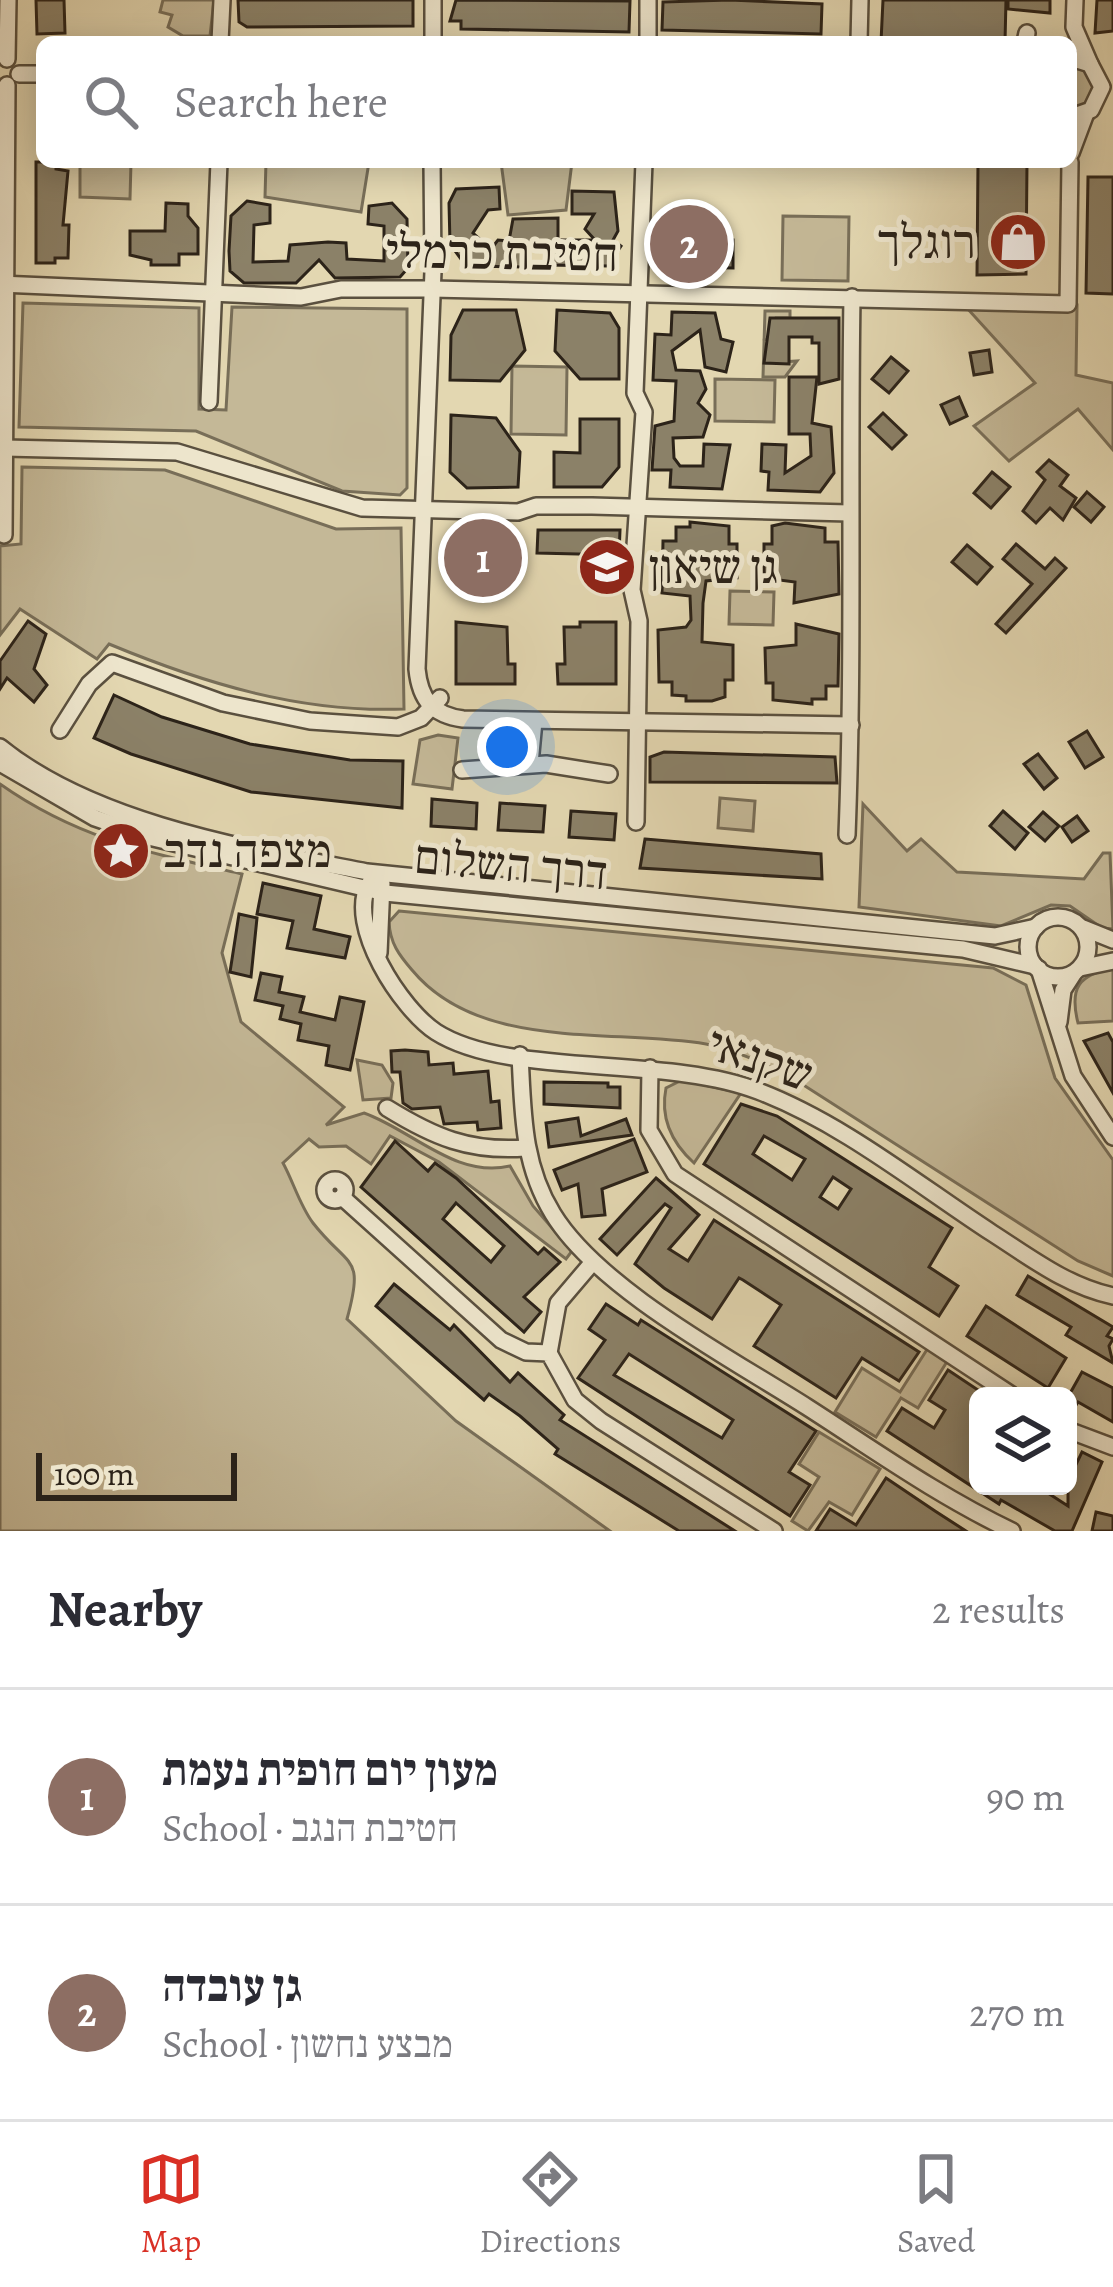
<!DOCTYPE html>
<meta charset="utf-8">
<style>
body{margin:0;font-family:Alegreya,"Frank Ruhl Libre",serif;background:#f2f2f3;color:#2b2b33}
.controls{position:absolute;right:36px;bottom:36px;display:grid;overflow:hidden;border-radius:18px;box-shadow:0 6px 30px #0003}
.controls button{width:108px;height:108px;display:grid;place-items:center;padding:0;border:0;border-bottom:3px solid #e1e1e2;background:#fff;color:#2b2b33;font:60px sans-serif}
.scale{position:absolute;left:36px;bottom:30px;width:201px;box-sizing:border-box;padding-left:12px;border:6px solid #2c2319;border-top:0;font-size:33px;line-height:42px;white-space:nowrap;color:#2c2319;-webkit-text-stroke:9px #ede5cc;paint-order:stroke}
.you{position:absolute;left:507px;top:747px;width:42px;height:42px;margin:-30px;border:9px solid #fff;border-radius:50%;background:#1a73e8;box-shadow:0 0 0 18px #1a73e833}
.badge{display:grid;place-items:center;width:78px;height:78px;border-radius:50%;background:#d93025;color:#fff;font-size:39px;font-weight:700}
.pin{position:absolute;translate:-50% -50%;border:6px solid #fff;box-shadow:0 3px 12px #0006}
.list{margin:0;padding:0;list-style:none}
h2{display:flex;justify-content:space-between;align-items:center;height:156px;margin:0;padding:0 48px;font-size:51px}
h2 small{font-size:39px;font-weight:400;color:#7c7c81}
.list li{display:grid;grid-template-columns:78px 1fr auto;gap:36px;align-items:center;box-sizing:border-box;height:216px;padding:0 48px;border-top:3px solid #e1e1e2}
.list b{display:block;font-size:45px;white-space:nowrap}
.list p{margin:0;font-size:39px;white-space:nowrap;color:#7c7c81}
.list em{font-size:39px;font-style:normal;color:#7c7c81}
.icon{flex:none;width:66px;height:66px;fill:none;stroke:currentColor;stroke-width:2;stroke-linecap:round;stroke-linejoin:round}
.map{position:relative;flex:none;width:1113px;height:1531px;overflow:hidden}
.search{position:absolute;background:#fff;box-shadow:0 6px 30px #0003;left:36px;right:36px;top:36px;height:132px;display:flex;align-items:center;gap:30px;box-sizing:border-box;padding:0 42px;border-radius:18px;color:#7c7c81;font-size:45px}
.sheet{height:588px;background:#fff}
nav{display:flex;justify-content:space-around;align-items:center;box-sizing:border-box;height:168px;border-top:3px solid #e1e1e2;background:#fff;font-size:33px;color:#7c7c81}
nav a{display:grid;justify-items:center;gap:6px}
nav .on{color:#d93025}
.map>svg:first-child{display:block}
</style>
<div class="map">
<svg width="1113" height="1531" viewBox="0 0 1113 1531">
<rect width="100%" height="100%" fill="#e3d7b1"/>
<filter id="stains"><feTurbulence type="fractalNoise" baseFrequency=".00167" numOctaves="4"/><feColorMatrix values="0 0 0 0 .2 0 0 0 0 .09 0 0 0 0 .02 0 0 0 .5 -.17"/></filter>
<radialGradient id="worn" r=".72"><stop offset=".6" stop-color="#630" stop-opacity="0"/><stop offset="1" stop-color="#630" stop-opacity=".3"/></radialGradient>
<g fill="#c4b897" stroke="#786e58" stroke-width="3">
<path d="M 163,0 L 214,0 L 210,36 L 183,36 L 168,27 L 172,15 L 160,12 Z"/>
<path d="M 1071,64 L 1085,68 L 1095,84 L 1084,106 L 1071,109 Z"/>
<path d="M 80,162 L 131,162 L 130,199 L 80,197 Z"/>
<path d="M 266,162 L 369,162 L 361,212 L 265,197 Z"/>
<path d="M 501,162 L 572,162 L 566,210 L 508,215 Z"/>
<path d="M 783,216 L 849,217 L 848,281 L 782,280 Z"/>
<path d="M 23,303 L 199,308 L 199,409 L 226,410 L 232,307 L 407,309 L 407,488 L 400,495 L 342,491 L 196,431 L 19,427 Z"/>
<path d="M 1077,305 L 1076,375 L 1113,383 L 1113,450 L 1078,409 L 1009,461 L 974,426 L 1035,383 L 966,307 Z"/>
<path d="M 765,311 L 790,311 L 790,318 L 776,318 L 770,339 L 764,340 L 765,363 L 797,361 L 785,377 L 763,377 Z"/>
<path d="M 512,366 L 567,367 L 566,435 L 511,434 Z"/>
<path d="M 715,379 L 775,380 L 774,422 L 715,421 Z"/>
<path d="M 22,467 L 165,470 L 336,529 L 401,528 L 404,709 C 300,713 203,683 109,644 L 97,659 L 20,609 L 0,635 L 0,546 L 21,544 Z"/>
<path d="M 730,591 L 774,592 L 773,625 L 729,624 Z"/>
<path d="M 438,735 L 458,738 L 452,789 L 413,784 L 420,740 Z"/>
<path d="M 0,784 C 78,839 150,853 242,874 L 222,953 L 241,1022 L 344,1107 L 326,1125 L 364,1113 C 412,1130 456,1179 510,1166 L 533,1206 L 572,1251 L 566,1259 L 439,1162 L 390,1136 L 371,1164 L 346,1146 L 319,1147 L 309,1139 L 283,1163 C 293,1181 300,1206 313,1223 C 349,1269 365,1254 347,1319 L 456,1421 L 610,1531 L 0,1531 Z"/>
<path d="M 720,798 L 755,801 L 753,831 L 718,828 Z"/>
<path d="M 863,804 L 907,851 L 921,839 L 957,872 L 1084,879 L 1103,853 L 1110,853 L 1113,929 L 1102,928 L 1070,906 L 1051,905 L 1001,926 L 859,907 Z"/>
<path d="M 399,911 L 993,968 L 1026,985 L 1055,1078 L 1113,1160 L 1113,1276 L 1078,1261 L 791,1077 C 764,1064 736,1050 706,1044 C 611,1028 480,1052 412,970 C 399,955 390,943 389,922 Z"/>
<path d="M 1113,968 L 1113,1021 L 1078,1023 C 1069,987 1079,975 1113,968 Z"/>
<path d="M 357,1060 L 382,1065 L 393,1083 L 391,1098 L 363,1100 Z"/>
<path d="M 682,1080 L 741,1093 L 694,1163 C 672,1143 660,1118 666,1088 Z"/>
<path d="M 928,1348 L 948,1360 L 918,1408 L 901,1398 L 876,1437 L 835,1412 L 862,1368 L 900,1392 Z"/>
<path d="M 819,1432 L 880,1469 L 852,1515 L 829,1502 L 808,1531 L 792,1521 L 819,1477 L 799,1464 Z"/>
</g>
<g fill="#8b8168" stroke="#2c2319" stroke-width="3" fill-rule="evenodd">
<path d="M 36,0 L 64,0 L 65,33 L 37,34 Z"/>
<path d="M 238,0 L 413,0 L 413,26 L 247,27 L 239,22 Z"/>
<path d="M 456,0 L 630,1 L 629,32 L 461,29 L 461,21 L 450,21 Z"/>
<path d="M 730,0 L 822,4 L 821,34 L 662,30 L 663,2 Z"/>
<path d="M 883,0 L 1006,0 L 1005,42 L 881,42 Z"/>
<path d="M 1008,0 L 1050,0 L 1050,13 L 1008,9 Z"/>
<path d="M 1097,0 L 1113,0 L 1113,31 L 1095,33 Z"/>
<path d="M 36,162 L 56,162 L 56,169 L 68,171 L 63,225 L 69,225 L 68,258 L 55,258 L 55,263 L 36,263 Z"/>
<path d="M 978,162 L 1027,162 L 1026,274 L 977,275 Z"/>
<path d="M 1088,177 L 1113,177 L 1113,294 L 1086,293 Z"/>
<path d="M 499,187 L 500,209 L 488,210 L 473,233 L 491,249 L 498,240 L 509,241 L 513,219 L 558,218 L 558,240 L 595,240 L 585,229 L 594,214 L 572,214 L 572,191 L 614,192 L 618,231 L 613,240 L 621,246 L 608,266 L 547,265 L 547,244 L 526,243 L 525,267 L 466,266 L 450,244 L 449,203 L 456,189 Z"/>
<path d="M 247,201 L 270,205 L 270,223 L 254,225 L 253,262 L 288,261 L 290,245 L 328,242 L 346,243 L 347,259 L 384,261 L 384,226 L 368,224 L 369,206 L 392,203 L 407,219 L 408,268 L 400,277 L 335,278 L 319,260 L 296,283 L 244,283 L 230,271 L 229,251 L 231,216 Z"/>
<path d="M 166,203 L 188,204 L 188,216 L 198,228 L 198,254 L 179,254 L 179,265 L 151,265 L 151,260 L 130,255 L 130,231 L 165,231 Z"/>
<path d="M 702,221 L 717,222 L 717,240 L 733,240 L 733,268 L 683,267 L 683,237 L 701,238 Z"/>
<path d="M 463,310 L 516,310 L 525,350 L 500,381 L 450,380 L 451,335 Z"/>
<path d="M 557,310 L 610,313 L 619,328 L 619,379 L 580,379 L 555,351 Z"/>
<path d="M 672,312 L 715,313 L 721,339 L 733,342 L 726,372 L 705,367 L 700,330 L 672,351 L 676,370 L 700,371 L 706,389 L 698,403 L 710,415 L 703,437 L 673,438 L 674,458 L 680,466 L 703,466 L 704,444 L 730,445 L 722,489 L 670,487 L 671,470 L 652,470 L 655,426 L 674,421 L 676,381 L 653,380 L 655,334 L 671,335 Z"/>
<path d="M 770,318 L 839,318 L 839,379 L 819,384 L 819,343 L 812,343 L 812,337 L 789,337 L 789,364 L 764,363 Z"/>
<path d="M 989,350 L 992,372 L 974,375 L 970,353 Z"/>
<path d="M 891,357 L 908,371 L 889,393 L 872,379 Z"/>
<path d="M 789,377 L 817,377 L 812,423 L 831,427 L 834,473 L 820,492 L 768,490 L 769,472 L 761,471 L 762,444 L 786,445 L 785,473 L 811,456 L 810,434 L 789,434 Z"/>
<path d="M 959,397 L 967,416 L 950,424 L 941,405 Z"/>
<path d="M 883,413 L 906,435 L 892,449 L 869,427 Z"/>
<path d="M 451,415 L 496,418 L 520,452 L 518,487 L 467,488 L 450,472 Z"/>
<path d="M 580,419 L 619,419 L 619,467 L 602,487 L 554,487 L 554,452 L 580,453 Z"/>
<path d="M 1049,460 L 1068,475 L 1060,486 L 1076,498 L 1063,520 L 1050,508 L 1036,523 L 1023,511 L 1045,480 L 1037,472 Z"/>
<path d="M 992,472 L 1010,487 L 991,508 L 974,493 Z"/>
<path d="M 1087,492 L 1104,507 L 1091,522 L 1074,507 Z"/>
<path d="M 690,522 L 729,526 L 729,544 L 737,544 L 737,578 L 706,581 L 703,603 L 702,642 L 733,645 L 733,680 L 725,680 L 725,697 L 712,701 L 686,701 L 686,696 L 672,695 L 672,682 L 659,682 L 658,630 L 686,627 L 691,620 L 690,596 L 662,593 L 663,541 L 676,541 L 676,527 L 690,527 Z"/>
<path d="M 785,523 L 825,528 L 825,542 L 838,542 L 839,594 L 794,603 L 795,582 L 764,578 L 764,544 L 772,544 L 772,526 Z"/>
<path d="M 538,530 L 620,530 L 619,555 L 537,553 Z"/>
<path d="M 455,533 L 505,536 L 508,566 L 500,575 L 463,573 L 454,564 Z"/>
<path d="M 1016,544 L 1045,569 L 1055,558 L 1066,568 L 1006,633 L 996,624 L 1032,584 L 1003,559 Z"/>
<path d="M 967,545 L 992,567 L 977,584 L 952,562 Z"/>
<path d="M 28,621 L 46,634 L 34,669 L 47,685 L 34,702 L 7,678 L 0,689 L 0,661 Z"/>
<path d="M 456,622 L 507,627 L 508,664 L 515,664 L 515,684 L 456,684 Z"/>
<path d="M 580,622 L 616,622 L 616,684 L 558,684 L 557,664 L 565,664 L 564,627 L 580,627 Z"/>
<path d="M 796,624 L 839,634 L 838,686 L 826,686 L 826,699 L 812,699 L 812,704 L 773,700 L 773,683 L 766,683 L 765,648 L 796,645 Z"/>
<path d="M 114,695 L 162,717 L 250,744 L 350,760 L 403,761 L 402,808 L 251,792 L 131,754 L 94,738 Z"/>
<path d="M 1087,731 L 1103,757 L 1085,768 L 1069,742 Z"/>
<path d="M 664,752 L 835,757 L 837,783 L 650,782 L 650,757 Z"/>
<path d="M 1038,754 L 1057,778 L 1044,789 L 1024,764 Z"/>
<path d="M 432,799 L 477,803 L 476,829 L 431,826 Z"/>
<path d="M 500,803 L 545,806 L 543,832 L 498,830 Z"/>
<path d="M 571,811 L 616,814 L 614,840 L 569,837 Z"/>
<path d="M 1003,811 L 1028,833 L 1015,849 L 990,826 Z"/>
<path d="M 1043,812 L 1059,826 L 1045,841 L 1029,827 Z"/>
<path d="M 1077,816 L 1088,831 L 1072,842 L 1062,827 Z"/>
<path d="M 645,839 L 821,854 L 822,879 L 640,868 Z"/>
<path d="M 263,883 L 321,896 L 314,929 L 350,937 L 345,958 L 287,948 L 293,921 L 257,914 Z"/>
<path d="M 239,914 L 257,918 L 251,977 L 230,972 Z"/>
<path d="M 261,973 L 282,977 L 279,992 L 304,997 L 300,1012 L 335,1020 L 340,997 L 364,1002 L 350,1070 L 326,1065 L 329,1046 L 298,1040 L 301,1024 L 280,1019 L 283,1006 L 255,1000 Z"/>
<path d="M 1108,1033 L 1113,1042 L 1113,1093 L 1084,1041 Z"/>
<path d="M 405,1050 L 428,1052 L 429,1065 L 453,1063 L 454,1074 L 488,1071 L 491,1102 L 499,1101 L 501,1128 L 478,1130 L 477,1122 L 444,1124 L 440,1107 L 412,1109 L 403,1103 L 400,1072 L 392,1072 L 391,1051 Z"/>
<path d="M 544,1082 L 608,1083 L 608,1087 L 620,1087 L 620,1108 L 544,1104 Z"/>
<path d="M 741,1104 L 777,1116 L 952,1228 L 929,1267 L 958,1286 L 939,1316 L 704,1164 ZM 764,1136 L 805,1159 L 792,1180 L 753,1154 ZM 833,1177 L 851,1189 L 838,1209 L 820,1197 Z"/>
<path d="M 578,1118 L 581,1136 L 626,1119 L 632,1135 L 549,1147 L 546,1123 Z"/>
<path d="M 634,1139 L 647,1172 L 602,1189 L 605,1215 L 582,1217 L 578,1184 L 562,1190 L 554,1170 Z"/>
<path d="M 395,1141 L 428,1171 L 435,1163 L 456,1178 L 538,1254 L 544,1248 L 560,1262 L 524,1297 L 541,1312 L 524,1332 L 361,1187 ZM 456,1203 L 504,1246 L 491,1262 L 443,1219 Z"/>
<path d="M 656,1178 L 699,1215 L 669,1249 L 688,1261 L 714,1220 L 919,1352 L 899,1381 L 862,1358 L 836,1398 L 754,1346 L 781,1305 L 743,1280 L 739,1278 L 712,1319 L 664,1288 L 635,1264 L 671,1208 L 665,1204 L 617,1255 L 600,1239 Z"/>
<path d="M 1028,1276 L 1113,1327 L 1107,1336 L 1113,1339 L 1109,1346 L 1113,1363 L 1066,1335 L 1071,1327 L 1017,1295 Z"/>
<path d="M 394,1284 L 450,1330 L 454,1325 L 510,1382 L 518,1373 L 564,1415 L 560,1420 L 735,1531 L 679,1531 L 555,1454 L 558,1449 L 520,1416 L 489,1394 L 484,1400 L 376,1306 Z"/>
<path d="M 606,1304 L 638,1325 L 641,1320 L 816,1431 L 789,1472 L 810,1485 L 790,1516 L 578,1378 L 605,1340 L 589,1329 ZM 629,1354 L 733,1420 L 722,1438 L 614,1375 Z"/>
<path d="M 986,1306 L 1066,1358 L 1048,1388 L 967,1336 Z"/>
<path d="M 948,1370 L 978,1390 L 978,1486 L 1037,1486 L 1068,1506 L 1068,1481 L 1082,1452 L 1102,1462 L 1072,1531 L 1055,1531 L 1001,1500 L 999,1504 L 887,1431 L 902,1408 L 934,1428 L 945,1410 L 929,1400 Z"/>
<path d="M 1082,1372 L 1113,1388 L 1113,1422 L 1078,1402 L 1068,1418 L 1068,1397 Z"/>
<path d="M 886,1478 L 935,1511 L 966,1531 L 816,1531 L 830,1509 L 856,1525 Z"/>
<path d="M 1096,1512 L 1113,1516 L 1113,1531 L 1092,1531 Z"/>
</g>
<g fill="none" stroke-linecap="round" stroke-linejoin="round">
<g stroke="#5a503f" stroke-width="20">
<g id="minor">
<path d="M 1075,0 L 1074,27 L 1090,64"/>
<path d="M 220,42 L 222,0"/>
<path d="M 433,42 L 433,0"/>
<path d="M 648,42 L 648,0"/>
<path d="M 859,42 L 860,0"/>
<path d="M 1025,42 L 1027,33"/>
<path d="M 1071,58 L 1090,64 L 1102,87 L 1091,110 L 1071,117"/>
<path d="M 7,59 L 8,0"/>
<path d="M 19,74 L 42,74"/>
<path d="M 1071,153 L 1086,113"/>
<path d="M 432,162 L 433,271 L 417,669 C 420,700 433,715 463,719 L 851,725"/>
<path d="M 0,284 L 301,297 L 341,289 L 432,289 L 1068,304 L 1070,162"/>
<path d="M 209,402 L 219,162"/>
<path d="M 5,448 L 177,452 L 362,508 L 518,512 L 536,506 L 592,506 L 849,513"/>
<path d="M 4,535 L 7,85"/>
<path d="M 60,730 L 89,684 L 112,663 L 223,703 L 310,721 L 398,727 L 421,718 L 440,698"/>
<path d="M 0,747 C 95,824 249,849 367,872 L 995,936 L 1036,927"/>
<path d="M 0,763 L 95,818 L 153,838 L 385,893 L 963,949 L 1035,966"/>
<path d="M 530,764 L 534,721"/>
<path d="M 462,770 L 546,764 L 609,774"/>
<path d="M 636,822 L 639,621 L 632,590 L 644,412 L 635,393 L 644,162"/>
<path d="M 847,835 C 854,655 849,477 852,297"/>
<path d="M 369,884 C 346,925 401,1009 436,1032 C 508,1078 666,1055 758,1091 C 842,1123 917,1184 992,1233 C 1031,1258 1067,1286 1113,1296"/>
<circle cx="1058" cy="947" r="30"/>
<path d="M 1083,928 L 1113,940"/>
<path d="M 379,953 L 382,883"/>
<path d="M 1080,968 L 1113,961"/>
<path d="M 1039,969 L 1073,1076 L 1113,1137"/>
<path d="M 1059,1022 L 1063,990 L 1074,973"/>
<path d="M 520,1055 C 523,1111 522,1164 553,1214 C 599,1289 732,1359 807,1407 C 874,1450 940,1497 1012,1531"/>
<path d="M 650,1068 L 649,1130 L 675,1174 L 1013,1396"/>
<path d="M 387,1108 C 434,1137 469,1152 525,1148"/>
<circle cx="335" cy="1190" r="10"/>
<path d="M 342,1197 L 501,1340 L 526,1352 L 549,1353 L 575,1400 L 601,1421 L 774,1531"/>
<path d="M 549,1353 L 558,1303 L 592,1263"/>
<path d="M 1068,1430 L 1113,1447"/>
</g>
</g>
<use href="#minor" stroke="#ede5cc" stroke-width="15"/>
</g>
<defs>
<g id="shop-disc" transform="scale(3)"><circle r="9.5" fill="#8f2418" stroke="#ede5cc"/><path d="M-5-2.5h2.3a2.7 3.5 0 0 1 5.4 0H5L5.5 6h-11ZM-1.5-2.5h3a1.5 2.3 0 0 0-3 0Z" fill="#fff"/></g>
<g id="school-disc" transform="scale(3)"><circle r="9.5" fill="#8f2418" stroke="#ede5cc"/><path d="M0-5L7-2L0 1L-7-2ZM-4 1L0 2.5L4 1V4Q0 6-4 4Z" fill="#fff"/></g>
<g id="sight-disc" transform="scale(3)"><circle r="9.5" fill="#8f2418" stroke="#ede5cc"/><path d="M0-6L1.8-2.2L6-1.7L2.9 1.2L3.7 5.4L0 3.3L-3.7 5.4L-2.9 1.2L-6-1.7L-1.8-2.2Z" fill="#fff"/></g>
</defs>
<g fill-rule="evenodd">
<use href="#shop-disc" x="1018" y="242"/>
<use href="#school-disc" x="607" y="567"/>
<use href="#sight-disc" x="121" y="851"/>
</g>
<g text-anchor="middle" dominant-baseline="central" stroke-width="10" stroke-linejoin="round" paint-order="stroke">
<g font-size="48" fill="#2c2319" stroke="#ede5cc" text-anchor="start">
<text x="976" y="242" text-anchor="end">רוגלך</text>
<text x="649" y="567">גן שיאון</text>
<text x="163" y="851">מצפה נדב</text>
</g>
<g font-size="48" fill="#2c2319" stroke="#ede5cc">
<text transform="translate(502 253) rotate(1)">חטיבת כרמלי</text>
<text transform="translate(511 865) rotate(5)">דרך השלום</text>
<text transform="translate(760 1059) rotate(19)">שקנאי</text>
</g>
</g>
<rect width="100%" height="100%" filter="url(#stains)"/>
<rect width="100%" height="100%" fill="url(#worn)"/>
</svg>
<div class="controls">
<button><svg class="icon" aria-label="layers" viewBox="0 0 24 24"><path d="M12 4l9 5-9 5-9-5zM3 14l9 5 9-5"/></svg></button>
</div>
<div class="scale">100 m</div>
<div class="you"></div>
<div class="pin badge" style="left:483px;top:558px;background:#8d6e63">1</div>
<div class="pin badge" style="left:689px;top:244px;background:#8d6e63">2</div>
<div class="search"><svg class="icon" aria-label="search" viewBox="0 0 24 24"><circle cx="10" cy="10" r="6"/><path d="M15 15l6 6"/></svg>Search here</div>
</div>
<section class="sheet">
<h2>Nearby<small>2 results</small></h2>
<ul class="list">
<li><span class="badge" style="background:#8d6e63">1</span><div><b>מעון יום חופית נעמת</b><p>School · חטיבת הנגב</p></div><em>90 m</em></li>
<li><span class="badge" style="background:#8d6e63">2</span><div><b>גן עובדה</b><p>School · מבצע נחשון</p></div><em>270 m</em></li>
</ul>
</section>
<nav>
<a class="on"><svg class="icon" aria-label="map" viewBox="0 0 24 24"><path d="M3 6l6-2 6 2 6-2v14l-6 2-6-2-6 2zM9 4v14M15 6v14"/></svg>Map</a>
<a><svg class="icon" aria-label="directions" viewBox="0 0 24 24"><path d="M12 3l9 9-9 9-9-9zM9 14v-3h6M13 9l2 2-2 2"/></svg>Directions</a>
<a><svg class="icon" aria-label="saved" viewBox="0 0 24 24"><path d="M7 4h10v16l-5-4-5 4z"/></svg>Saved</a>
</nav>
